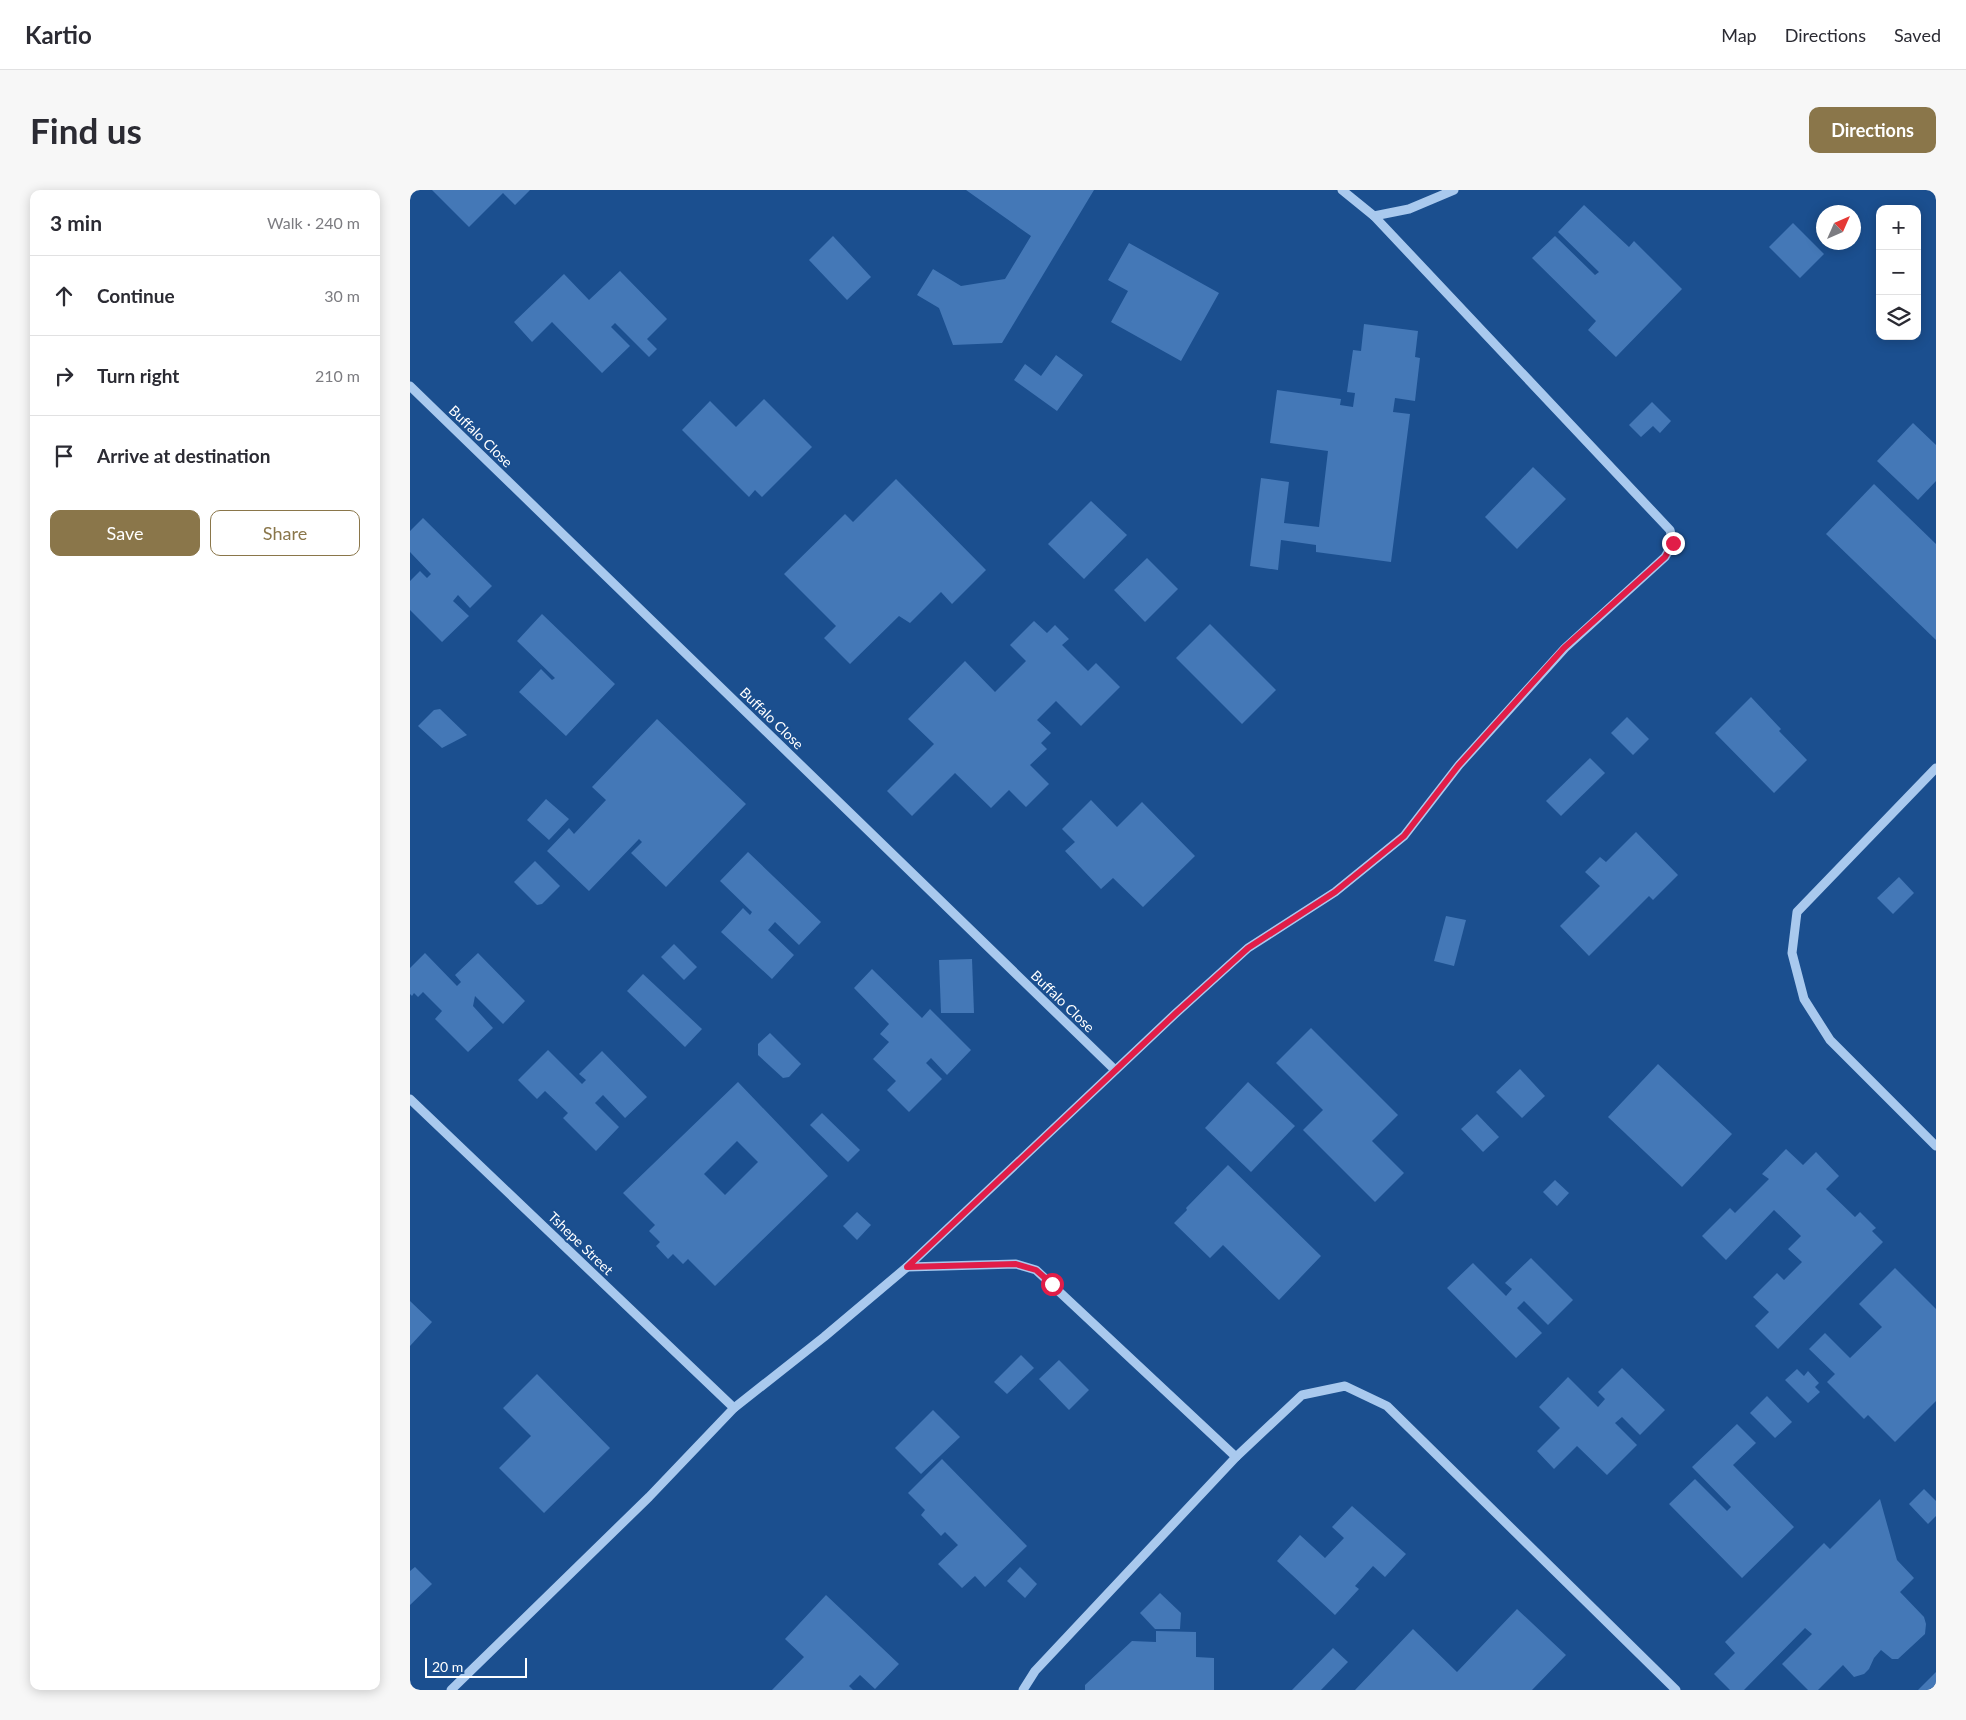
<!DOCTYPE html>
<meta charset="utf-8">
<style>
body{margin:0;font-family:Lato,sans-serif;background:#f7f7f7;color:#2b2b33}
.controls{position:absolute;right:15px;top:15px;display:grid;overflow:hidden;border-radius:10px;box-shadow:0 2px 12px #0003}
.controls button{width:45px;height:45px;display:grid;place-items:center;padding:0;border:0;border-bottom:1px solid #e1e1e2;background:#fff;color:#2b2b33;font:25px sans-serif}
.compass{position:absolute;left:1406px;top:15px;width:45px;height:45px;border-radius:50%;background:#fff;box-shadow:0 2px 12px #0003;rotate:45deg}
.scale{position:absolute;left:15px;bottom:12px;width:102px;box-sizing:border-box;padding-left:5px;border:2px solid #fff;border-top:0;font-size:14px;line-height:18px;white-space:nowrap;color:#fff;-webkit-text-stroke:4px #1b4f8f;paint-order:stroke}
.stop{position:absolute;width:15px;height:15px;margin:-11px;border:4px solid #e11d48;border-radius:50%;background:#fff}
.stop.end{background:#e11d48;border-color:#fff;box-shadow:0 1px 5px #0008}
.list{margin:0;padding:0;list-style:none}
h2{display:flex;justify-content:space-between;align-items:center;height:65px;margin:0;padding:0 20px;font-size:21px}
h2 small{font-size:16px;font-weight:400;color:#7c7c81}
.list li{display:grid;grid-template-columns:32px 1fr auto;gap:15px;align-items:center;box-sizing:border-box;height:80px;padding:0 20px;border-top:1px solid #e1e1e2}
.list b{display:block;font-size:19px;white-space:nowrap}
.list em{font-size:16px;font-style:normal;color:#7c7c81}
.actions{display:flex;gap:10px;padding:15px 20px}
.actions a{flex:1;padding:11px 0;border:1px solid #8a764a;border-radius:10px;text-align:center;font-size:18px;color:#8a764a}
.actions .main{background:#8a764a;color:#fff}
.icon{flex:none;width:28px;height:28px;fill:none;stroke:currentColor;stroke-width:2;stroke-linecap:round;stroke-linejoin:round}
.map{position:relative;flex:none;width:1526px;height:1500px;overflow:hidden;border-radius:10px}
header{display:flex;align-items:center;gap:30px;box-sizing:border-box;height:70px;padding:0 25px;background:#fff;border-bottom:1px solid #e1e1e2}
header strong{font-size:24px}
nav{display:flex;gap:28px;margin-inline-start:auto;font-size:18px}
.intro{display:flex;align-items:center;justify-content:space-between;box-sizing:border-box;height:120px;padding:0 30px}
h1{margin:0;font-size:35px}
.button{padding:12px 22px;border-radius:10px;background:#8a764a;color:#fff;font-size:18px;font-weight:700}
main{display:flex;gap:30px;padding:0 30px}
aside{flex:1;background:#fff;border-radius:10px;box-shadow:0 2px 12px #0003}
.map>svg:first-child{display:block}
</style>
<header>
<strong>Kartio</strong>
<nav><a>Map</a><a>Directions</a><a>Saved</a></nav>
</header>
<div class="intro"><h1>Find us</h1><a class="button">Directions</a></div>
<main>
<aside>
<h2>3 min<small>Walk · 240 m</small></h2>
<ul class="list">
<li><svg class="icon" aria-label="ahead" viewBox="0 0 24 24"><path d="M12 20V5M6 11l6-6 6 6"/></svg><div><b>Continue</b></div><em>30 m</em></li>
<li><svg class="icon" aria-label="right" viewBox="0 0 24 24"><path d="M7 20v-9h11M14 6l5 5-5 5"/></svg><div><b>Turn right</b></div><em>210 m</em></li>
<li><svg class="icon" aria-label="arrive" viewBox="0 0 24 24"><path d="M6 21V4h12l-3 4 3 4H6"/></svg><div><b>Arrive at destination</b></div></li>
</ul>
<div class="actions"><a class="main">Save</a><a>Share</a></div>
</aside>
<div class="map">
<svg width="1526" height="1500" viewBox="0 0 1526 1500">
<rect width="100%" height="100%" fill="#1b4f8f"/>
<g fill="#4478b7" fill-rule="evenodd">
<path d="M 22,0 L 120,0 L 105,15 L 93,3 L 59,37 Z"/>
<path d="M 556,0 L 684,0 L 592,153 L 543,155 L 529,118 L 507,105 L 523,79 L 551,96 L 595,89 L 621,46 Z"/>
<path d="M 1174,15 L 1219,57 L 1224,51 L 1272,99 L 1206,167 L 1178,140 L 1186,131 L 1122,68 L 1145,46 L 1185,85 L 1189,82 L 1148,42 Z"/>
<path d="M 1383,33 L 1414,64 L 1390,88 L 1359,57 Z"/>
<path d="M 423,46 L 461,87 L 437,110 L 399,70 Z"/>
<path d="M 719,53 L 809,103 L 771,171 L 701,132 L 718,101 L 698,90 Z"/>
<path d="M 210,81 L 257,129 L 237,149 L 247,159 L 239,167 L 205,133 L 201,137 L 220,156 L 192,183 L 142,132 L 122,152 L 104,132 L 154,84 L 179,110 Z"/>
<path d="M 954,134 L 1008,141 L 1005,167 L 1010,168 L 1005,211 L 985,208 L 983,222 L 1000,224 L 981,372 L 906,362 L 906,355 L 871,350 L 868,380 L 840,376 L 851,288 L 879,292 L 874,333 L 909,337 L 918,261 L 860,253 L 867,200 L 931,209 L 930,215 L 943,217 L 945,203 L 937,202 L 943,160 L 951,161 Z"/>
<path d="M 646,165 L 673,185 L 647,221 L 604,190 L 615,174 L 631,186 Z"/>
<path d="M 354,209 L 402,257 L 352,307 L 345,300 L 339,307 L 272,240 L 300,211 L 326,237 Z"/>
<path d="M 1242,212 L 1261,231 L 1250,243 L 1243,236 L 1231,247 L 1219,235 Z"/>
<path d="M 1503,233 L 1526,255 L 1526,291 L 1508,310 L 1467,271 Z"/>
<path d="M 1123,277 L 1156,309 L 1107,359 L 1075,327 Z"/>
<path d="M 486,289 L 576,380 L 542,414 L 531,402 L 500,433 L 489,426 L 440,474 L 414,448 L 426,436 L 374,384 L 435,324 L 443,332 Z"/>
<path d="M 1464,294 L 1526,354 L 1526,450 L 1416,344 Z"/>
<path d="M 681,311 L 717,345 L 674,389 L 638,354 Z"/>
<path d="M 13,328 L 82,396 L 60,418 L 48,405 L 43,411 L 59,426 L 32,452 L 0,420 L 0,391 L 10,381 L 17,388 L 21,384 L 0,362 L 0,341 Z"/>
<path d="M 737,368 L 768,399 L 735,432 L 704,400 Z"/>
<path d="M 132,424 L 205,494 L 156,546 L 109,502 L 131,479 L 142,490 L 145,488 L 107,451 Z"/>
<path d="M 624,431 L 637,443 L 645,435 L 659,449 L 652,455 L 678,481 L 686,473 L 710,497 L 671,536 L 646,511 L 627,530 L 641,543 L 631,553 L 637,559 L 620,575 L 639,594 L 616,617 L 599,600 L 581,618 L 545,583 L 502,626 L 477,601 L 524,554 L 498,529 L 555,471 L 585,502 L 616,471 L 600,455 Z"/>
<path d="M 800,434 L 866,500 L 832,534 L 766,468 Z"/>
<path d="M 1341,507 L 1371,539 L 1369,541 L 1397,570 L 1364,603 L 1305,543 Z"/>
<path d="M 30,519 L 57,545 L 32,558 L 8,536 L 24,520 Z"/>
<path d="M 1217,527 L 1239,549 L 1223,565 L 1201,543 Z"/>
<path d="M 247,529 L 336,614 L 256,697 L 221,663 L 232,652 L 229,649 L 179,701 L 137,661 L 159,638 L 164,644 L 196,610 L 182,597 Z"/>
<path d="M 1180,568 L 1195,583 L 1151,626 L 1136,611 Z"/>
<path d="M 136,609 L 159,629 L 139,650 L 117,630 Z"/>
<path d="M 681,610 L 707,637 L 732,612 L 785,666 L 733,717 L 703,688 L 691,699 L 655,661 L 665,652 L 652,639 Z"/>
<path d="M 1226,642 L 1268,685 L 1243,710 L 1239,706 L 1179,766 L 1150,736 L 1190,696 L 1175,682 L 1190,667 L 1196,672 Z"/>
<path d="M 338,662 L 411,732 L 389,755 L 365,732 L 358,740 L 384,765 L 362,789 L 311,742 L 333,718 L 340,725 L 342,722 L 310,691 Z"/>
<path d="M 125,671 L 150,696 L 132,714 L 127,715 L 104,692 Z"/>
<path d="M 1489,687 L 1504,703 L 1483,724 L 1467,708 Z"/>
<path d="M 1036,726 L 1056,730 L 1044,776 L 1024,771 Z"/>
<path d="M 264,754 L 287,777 L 274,790 L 251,767 Z"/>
<path d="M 15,763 L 47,796 L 51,792 L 45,785 L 68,763 L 115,811 L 93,834 L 65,806 L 63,816 L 83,838 L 58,862 L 25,829 L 32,821 L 13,802 L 8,807 L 4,803 L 2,806 L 0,804 L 0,778 Z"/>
<path d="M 562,769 L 564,823 L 531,823 L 529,770 Z"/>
<path d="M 462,779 L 512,828 L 520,819 L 561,860 L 537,885 L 521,868 L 516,873 L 532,889 L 499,922 L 477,900 L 486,891 L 463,869 L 479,852 L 470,844 L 479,834 L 444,798 Z"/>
<path d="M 233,784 L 292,839 L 275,857 L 217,801 Z"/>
<path d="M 901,838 L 988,925 L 962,951 L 994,983 L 965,1012 L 893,940 L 913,920 L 866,873 Z"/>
<path d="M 360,843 L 391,874 L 379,887 L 373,888 L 348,865 L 348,854 Z"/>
<path d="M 138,860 L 172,894 L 176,890 L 169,884 L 192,861 L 237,907 L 215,928 L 193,905 L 185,913 L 209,937 L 186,961 L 153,928 L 158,923 L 135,901 L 127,909 L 108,890 Z"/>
<path d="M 1248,874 L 1322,944 L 1272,997 L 1198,927 Z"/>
<path d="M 1110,879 L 1135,906 L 1112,928 L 1086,902 Z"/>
<path d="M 328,892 L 418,986 L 305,1096 L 278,1069 L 273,1074 L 263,1064 L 258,1069 L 246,1056 L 250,1052 L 239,1041 L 245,1035 L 213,1003 ZM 327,951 L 348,972 L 315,1005 L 294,984 Z"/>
<path d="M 838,892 L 885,936 L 841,982 L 795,938 Z"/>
<path d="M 412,923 L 450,960 L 438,972 L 400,935 Z"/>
<path d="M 1067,924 L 1089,947 L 1073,962 L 1051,939 Z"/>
<path d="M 1376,959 L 1393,975 L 1406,962 L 1429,986 L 1416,999 L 1445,1027 L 1450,1022 L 1466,1038 L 1462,1041 L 1473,1052 L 1368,1159 L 1345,1136 L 1359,1122 L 1343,1107 L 1367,1083 L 1374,1090 L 1392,1072 L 1378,1059 L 1391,1046 L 1364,1020 L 1316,1070 L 1292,1046 L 1320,1018 L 1325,1023 L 1359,989 L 1352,984 Z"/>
<path d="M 818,975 L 911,1066 L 869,1110 L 813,1055 L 800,1068 L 764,1033 L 777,1020 L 776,1018 Z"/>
<path d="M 1145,990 L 1159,1003 L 1147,1016 L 1133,1002 Z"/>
<path d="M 447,1022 L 461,1035 L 447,1050 L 433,1036 Z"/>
<path d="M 1121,1068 L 1163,1110 L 1138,1135 L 1114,1111 L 1107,1118 L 1132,1143 L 1106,1168 L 1037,1098 L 1063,1073 L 1096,1106 L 1102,1099 L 1095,1093 Z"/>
<path d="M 1485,1078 L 1526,1119 L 1526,1211 L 1485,1252 L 1458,1225 L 1454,1229 L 1417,1192 L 1425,1184 L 1399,1159 L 1415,1143 L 1440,1168 L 1472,1137 L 1449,1114 Z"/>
<path d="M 0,1111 L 22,1132 L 0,1156 Z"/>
<path d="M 611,1165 L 624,1178 L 597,1204 L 584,1192 Z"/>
<path d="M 649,1170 L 679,1200 L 659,1220 L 629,1189 Z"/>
<path d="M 1212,1178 L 1255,1220 L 1230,1245 L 1212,1227 L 1205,1233 L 1227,1255 L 1197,1285 L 1167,1256 L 1144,1279 L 1127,1261 L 1150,1238 L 1129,1217 L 1158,1187 L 1188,1217 L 1195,1209 L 1188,1202 Z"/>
<path d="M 1387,1179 L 1394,1186 L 1398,1181 L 1409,1193 L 1405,1197 L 1410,1202 L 1398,1213 L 1375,1190 Z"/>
<path d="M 127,1184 L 200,1258 L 134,1323 L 89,1278 L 121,1246 L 93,1218 Z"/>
<path d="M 1357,1206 L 1382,1232 L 1365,1248 L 1340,1223 Z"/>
<path d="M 523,1220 L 550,1247 L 511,1284 L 485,1258 Z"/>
<path d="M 1327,1234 L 1346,1253 L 1323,1275 L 1384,1337 L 1332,1388 L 1259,1314 L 1285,1289 L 1317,1321 L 1321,1317 L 1282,1277 Z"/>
<path d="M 532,1269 L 617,1356 L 575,1397 L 565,1386 L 552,1398 L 528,1374 L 548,1355 L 535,1342 L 531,1346 L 511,1325 L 515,1320 L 498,1303 Z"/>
<path d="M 1514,1299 L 1526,1311 L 1526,1326 L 1518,1334 L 1499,1314 Z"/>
<path d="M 1470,1309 L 1487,1370 L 1504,1388 L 1490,1402 L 1514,1427 L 1516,1434 L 1515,1444 L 1488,1469 L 1482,1469 L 1471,1460 L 1464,1468 L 1459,1479 L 1454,1484 L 1444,1487 L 1433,1475 L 1408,1500 L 1398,1500 L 1372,1474 L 1402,1444 L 1395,1438 L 1334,1500 L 1320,1500 L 1304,1484 L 1325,1463 L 1315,1452 L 1414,1353 L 1420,1359 Z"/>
<path d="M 942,1316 L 996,1364 L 975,1387 L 963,1376 L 945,1396 L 949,1399 L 925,1425 L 867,1371 L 890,1345 L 915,1368 L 934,1348 L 922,1337 Z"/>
<path d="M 5,1377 L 22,1394 L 0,1415 L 0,1381 Z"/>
<path d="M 610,1377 L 627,1394 L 615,1408 L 597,1391 Z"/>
<path d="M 750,1403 L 771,1423 L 770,1439 L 745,1439 L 730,1423 Z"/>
<path d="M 416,1405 L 489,1474 L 465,1499 L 450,1485 L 439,1496 L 443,1500 L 362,1500 L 394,1467 L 375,1449 Z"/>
<path d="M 1107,1419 L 1156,1465 L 1122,1500 L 945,1500 L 1003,1439 L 1047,1482 Z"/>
<path d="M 746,1441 L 786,1442 L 786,1467 L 804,1468 L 804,1500 L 675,1500 L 675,1495 L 722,1451 L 746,1452 Z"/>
<path d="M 923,1458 L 938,1472 L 911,1500 L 882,1500 Z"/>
<path d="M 1526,1482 L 1526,1500 L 1508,1500 Z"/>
</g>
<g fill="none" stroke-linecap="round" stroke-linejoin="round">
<g stroke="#a9c9ee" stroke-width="9">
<path d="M 932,0 L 964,26 L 999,19 L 1044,0"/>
<path d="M 0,196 L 705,880"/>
<path d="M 1526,578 L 1387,722 L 1382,763 L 1394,809 L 1420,850 L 1526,956"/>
<path d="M 0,909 L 324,1218"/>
<path d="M 497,1077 L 606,1074 L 626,1080 L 826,1267"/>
<path d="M 41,1500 L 239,1307 L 324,1218 L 414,1147 L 497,1077 L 765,824 L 838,758 L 925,702 L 994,646 L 1049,575 L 1155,458 L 1255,367 L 1263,353 L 1260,340 L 964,26"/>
<path d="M 613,1500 L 625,1481 L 826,1267 L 892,1205 L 935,1196 L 977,1216 L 1266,1500"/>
</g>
</g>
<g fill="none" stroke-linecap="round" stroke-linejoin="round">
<path stroke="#e11d48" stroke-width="6" d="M 642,1094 L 626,1080 L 606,1074 L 497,1077 L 765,824 L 838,758 L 925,702 L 994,646 L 1048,576 L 1154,458 L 1255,367 L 1263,353"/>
</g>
<g text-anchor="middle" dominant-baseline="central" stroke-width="4" stroke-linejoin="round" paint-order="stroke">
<g font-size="14" fill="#fff" stroke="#1b4f8f">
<text transform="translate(71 246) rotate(44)">Buffalo Close</text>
<text transform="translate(362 528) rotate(44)">Buffalo Close</text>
<text transform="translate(653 811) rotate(44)">Buffalo Close</text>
<text transform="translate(171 1053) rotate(44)">Tshepe Street</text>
</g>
</g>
</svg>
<div class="controls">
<button>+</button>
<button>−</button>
<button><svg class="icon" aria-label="layers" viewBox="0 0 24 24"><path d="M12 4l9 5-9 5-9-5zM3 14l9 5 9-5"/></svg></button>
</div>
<svg class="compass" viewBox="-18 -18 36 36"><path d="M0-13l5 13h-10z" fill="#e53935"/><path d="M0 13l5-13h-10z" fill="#7c7c81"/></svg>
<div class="scale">20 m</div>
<div class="stop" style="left:642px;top:1094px"></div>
<div class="stop end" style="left:1263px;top:353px"></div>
</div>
</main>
